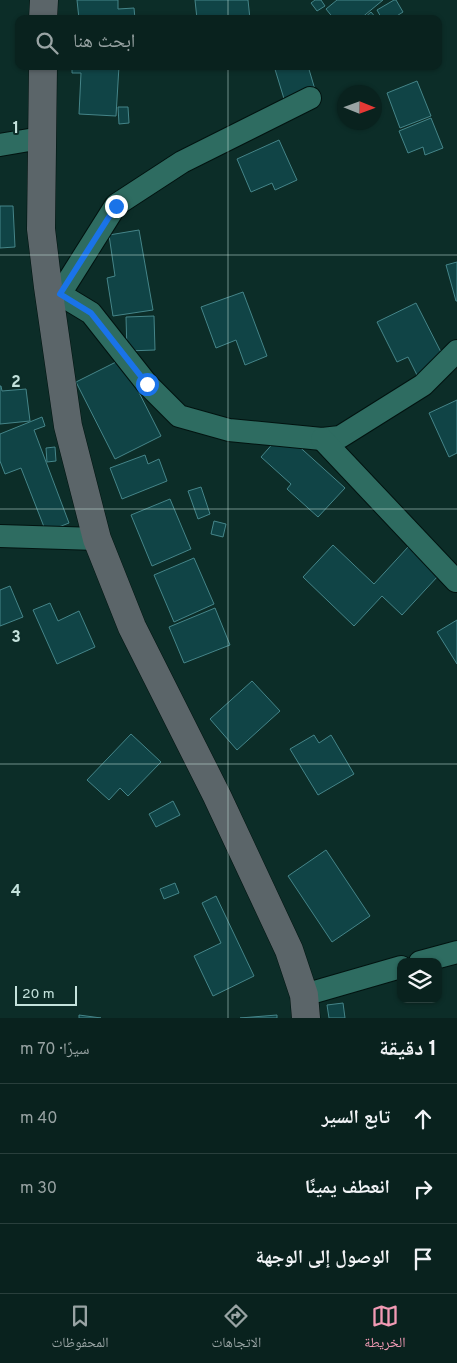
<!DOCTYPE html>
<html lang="ar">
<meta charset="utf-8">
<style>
body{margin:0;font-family:Overpass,"Noto Naskh Arabic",sans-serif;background:#172f2b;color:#f1f3f6;direction:rtl}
.controls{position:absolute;right:15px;bottom:15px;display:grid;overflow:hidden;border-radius:10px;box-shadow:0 1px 4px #0004}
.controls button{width:45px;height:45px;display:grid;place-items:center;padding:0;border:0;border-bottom:1px solid #293f3c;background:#09221e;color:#f1f3f6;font:25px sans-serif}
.compass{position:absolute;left:337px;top:85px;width:45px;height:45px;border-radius:50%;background:#09221e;box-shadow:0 1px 4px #0004;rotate:91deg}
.scale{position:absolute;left:15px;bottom:12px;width:62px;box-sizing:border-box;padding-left:5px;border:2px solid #c4e2dc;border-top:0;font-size:14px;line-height:18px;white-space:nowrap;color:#c4e2dc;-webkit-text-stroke:4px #0c2d28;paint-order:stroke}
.stop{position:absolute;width:15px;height:15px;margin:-11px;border:4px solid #1a73e8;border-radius:50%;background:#fff}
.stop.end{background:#1a73e8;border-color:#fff;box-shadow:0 1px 5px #0008}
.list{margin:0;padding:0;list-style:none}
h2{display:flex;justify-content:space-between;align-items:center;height:65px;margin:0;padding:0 20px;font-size:21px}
h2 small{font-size:16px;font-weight:400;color:#99a4a4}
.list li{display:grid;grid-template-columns:32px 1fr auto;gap:15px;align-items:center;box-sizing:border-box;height:70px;padding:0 20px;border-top:1px solid #293f3c}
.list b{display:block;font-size:19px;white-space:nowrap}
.list em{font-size:16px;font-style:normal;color:#99a4a4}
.icon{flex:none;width:28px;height:28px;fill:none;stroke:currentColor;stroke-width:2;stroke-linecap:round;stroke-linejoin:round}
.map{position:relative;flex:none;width:457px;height:1018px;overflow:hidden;direction:ltr}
.search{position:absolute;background:#09221e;box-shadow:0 1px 4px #0004;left:15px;right:15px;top:15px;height:55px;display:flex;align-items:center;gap:12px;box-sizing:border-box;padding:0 18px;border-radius:10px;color:#99a4a4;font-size:19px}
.sheet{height:275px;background:#09221e}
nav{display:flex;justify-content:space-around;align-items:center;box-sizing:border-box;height:70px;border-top:1px solid #293f3c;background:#09221e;font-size:14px;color:#99a4a4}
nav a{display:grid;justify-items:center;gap:2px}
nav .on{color:#f19ab4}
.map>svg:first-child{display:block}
</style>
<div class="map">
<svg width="457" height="1018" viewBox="0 0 457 1018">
<rect width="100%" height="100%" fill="#0c2d28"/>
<g fill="#104446" stroke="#458589">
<path d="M 77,0 L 118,0 L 118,9 L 134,8 L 135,19 L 79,19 Z"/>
<path d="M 195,0 L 248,0 L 250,19 L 197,19 Z"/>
<path d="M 315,0 L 321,0 L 325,6 L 317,11 L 311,3 Z"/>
<path d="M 337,0 L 383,0 L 360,19 L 334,19 L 326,9 Z"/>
<path d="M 394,0 L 396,0 L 403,12 L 392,19 L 382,19 L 377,10 Z"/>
<path d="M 371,12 L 377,19 L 363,19 Z"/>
<path d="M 72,66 L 119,66 L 116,116 L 79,114 L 81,73 L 72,73 Z"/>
<path d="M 274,66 L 308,66 L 316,93 L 285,102 Z"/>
<path d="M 417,81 L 431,116 L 400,128 L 387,93 Z"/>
<path d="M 118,107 L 128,107 L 129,123 L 119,124 Z"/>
<path d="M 431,118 L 443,148 L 425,155 L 423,147 L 408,153 L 399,131 Z"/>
<path d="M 279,140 L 297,180 L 275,190 L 272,183 L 251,192 L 237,159 Z"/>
<path d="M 0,206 L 13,206 L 15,247 L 0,248 Z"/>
<path d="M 139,230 L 153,310 L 113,316 L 107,278 L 115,276 L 109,235 Z"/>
<path d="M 457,262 L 457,301 L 456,301 L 446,265 Z"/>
<path d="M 243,292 L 267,356 L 245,365 L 236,340 L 216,348 L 201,307 Z"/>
<path d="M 416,303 L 445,360 L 417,375 L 408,357 L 397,362 L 377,322 Z"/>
<path d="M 154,316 L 155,350 L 127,351 L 126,317 Z"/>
<path d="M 122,359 L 161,436 L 115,459 L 76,382 Z"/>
<path d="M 0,386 L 1,386 L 2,391 L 26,389 L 30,421 L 0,424 Z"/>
<path d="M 457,400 L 457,453 L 449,457 L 429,413 Z"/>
<path d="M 42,417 L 45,426 L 34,430 L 69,523 L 46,532 L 21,468 L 5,474 L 0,461 L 0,434 Z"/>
<path d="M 283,432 L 345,488 L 318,517 L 287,489 L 291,484 L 261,457 Z"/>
<path d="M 55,447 L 56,461 L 47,462 L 46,448 Z"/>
<path d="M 145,455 L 148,464 L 159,459 L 167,481 L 122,499 L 110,468 Z"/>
<path d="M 201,487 L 210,514 L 198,519 L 188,491 Z"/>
<path d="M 170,499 L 191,549 L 152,566 L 131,515 Z"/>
<path d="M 214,521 L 226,524 L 223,537 L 211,534 Z"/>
<path d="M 333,545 L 374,584 L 408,547 L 438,576 L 402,615 L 382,596 L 354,626 L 303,577 Z"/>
<path d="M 194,558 L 214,604 L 174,622 L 154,575 Z"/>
<path d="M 10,586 L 23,617 L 0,626 L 0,590 Z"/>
<path d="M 50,603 L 58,621 L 79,611 L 95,647 L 57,664 L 33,610 Z"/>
<path d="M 215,608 L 230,645 L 184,663 L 169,627 Z"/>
<path d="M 457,620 L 457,664 L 437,632 Z"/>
<path d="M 252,681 L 280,711 L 237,750 L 210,719 Z"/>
<path d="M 131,734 L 161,762 L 128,796 L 120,788 L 109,800 L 87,780 Z"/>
<path d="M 314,735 L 319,743 L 331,735 L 354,774 L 318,795 L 290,749 Z"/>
<path d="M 173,801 L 180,815 L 156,827 L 149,814 Z"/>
<path d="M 326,850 L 370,916 L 332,942 L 288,876 Z"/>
<path d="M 175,883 L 179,893 L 164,899 L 160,889 Z"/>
<path d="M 216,896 L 254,976 L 213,996 L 194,956 L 221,943 L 202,903 Z"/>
<path d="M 343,1003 L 345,1018 L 329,1018 L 327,1005 Z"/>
<path d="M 79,1015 L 101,1018 L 79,1018 Z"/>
<path d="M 277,1015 L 277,1018 L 240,1018 Z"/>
</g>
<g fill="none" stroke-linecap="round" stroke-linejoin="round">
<g stroke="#021310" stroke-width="24">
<g id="street">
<path d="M 0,145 L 41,138"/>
<path d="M 48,287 L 91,313 L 147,384 L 179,416 L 229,430 L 322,439 L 340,437 L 423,385 L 457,351"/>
<path d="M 60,294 L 116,205 L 182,162 L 310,98"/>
<path d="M 322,439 L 456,581"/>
<path d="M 0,536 L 97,539"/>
<path d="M 420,962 L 457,952"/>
<path d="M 304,995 L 401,967"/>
</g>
</g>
<g stroke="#021310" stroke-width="29">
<g id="secondary">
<path d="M 43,19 L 44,0"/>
<path d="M 43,66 L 41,229 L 48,287 L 68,426 L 97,539 L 132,627 L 217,796 L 289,950 L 304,995 L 306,1018"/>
</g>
</g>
<use href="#street" stroke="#2e6c61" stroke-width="22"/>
<use href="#secondary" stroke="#5b6569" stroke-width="28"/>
</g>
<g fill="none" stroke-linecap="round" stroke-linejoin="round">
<path stroke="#1a73e8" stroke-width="6" d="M 116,206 L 60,294 L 91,313 L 147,384"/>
</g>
<path fill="none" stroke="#c4e2dc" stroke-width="1" stroke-opacity="0.55" d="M 228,0 L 228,19M 228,66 L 228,1018M 0,255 L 457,255M 0,509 L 457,509M 0,764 L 457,764"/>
<g font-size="16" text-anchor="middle" font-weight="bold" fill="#c4e2dc" stroke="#0c2d28" stroke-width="4" stroke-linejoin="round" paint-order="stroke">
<text x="16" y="133">1</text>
<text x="16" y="387">2</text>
<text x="16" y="642">3</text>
<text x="16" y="896">4</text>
</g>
</svg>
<div class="controls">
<button><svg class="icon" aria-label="layers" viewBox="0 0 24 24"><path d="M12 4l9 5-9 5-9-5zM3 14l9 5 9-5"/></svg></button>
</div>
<svg class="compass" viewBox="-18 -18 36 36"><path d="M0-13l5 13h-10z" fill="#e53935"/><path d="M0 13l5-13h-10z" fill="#99a4a4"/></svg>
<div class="scale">20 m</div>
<div class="stop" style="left:147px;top:384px"></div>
<div class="stop end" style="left:116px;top:206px"></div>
<div class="search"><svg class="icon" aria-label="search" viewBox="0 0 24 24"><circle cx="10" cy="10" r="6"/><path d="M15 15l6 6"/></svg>ابحث هنا</div>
</div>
<section class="sheet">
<h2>1 دقيقة<small>سيرًا · 70 m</small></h2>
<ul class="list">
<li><svg class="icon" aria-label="ahead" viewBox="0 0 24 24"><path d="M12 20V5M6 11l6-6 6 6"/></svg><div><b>تابع السير</b></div><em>40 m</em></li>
<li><svg class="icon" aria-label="right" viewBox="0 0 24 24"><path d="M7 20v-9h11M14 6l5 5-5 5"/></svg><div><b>انعطف يمينًا</b></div><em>30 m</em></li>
<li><svg class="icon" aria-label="arrive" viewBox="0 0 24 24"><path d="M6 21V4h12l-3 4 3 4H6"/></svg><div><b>الوصول إلى الوجهة</b></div></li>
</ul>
</section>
<nav>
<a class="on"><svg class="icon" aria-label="map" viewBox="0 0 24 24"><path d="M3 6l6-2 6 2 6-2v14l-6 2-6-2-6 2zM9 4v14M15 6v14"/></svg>الخريطة</a>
<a><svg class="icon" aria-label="directions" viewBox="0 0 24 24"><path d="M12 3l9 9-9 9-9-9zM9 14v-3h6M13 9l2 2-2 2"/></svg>الاتجاهات</a>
<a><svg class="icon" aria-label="saved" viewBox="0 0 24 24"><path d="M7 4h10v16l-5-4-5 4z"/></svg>المحفوظات</a>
</nav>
